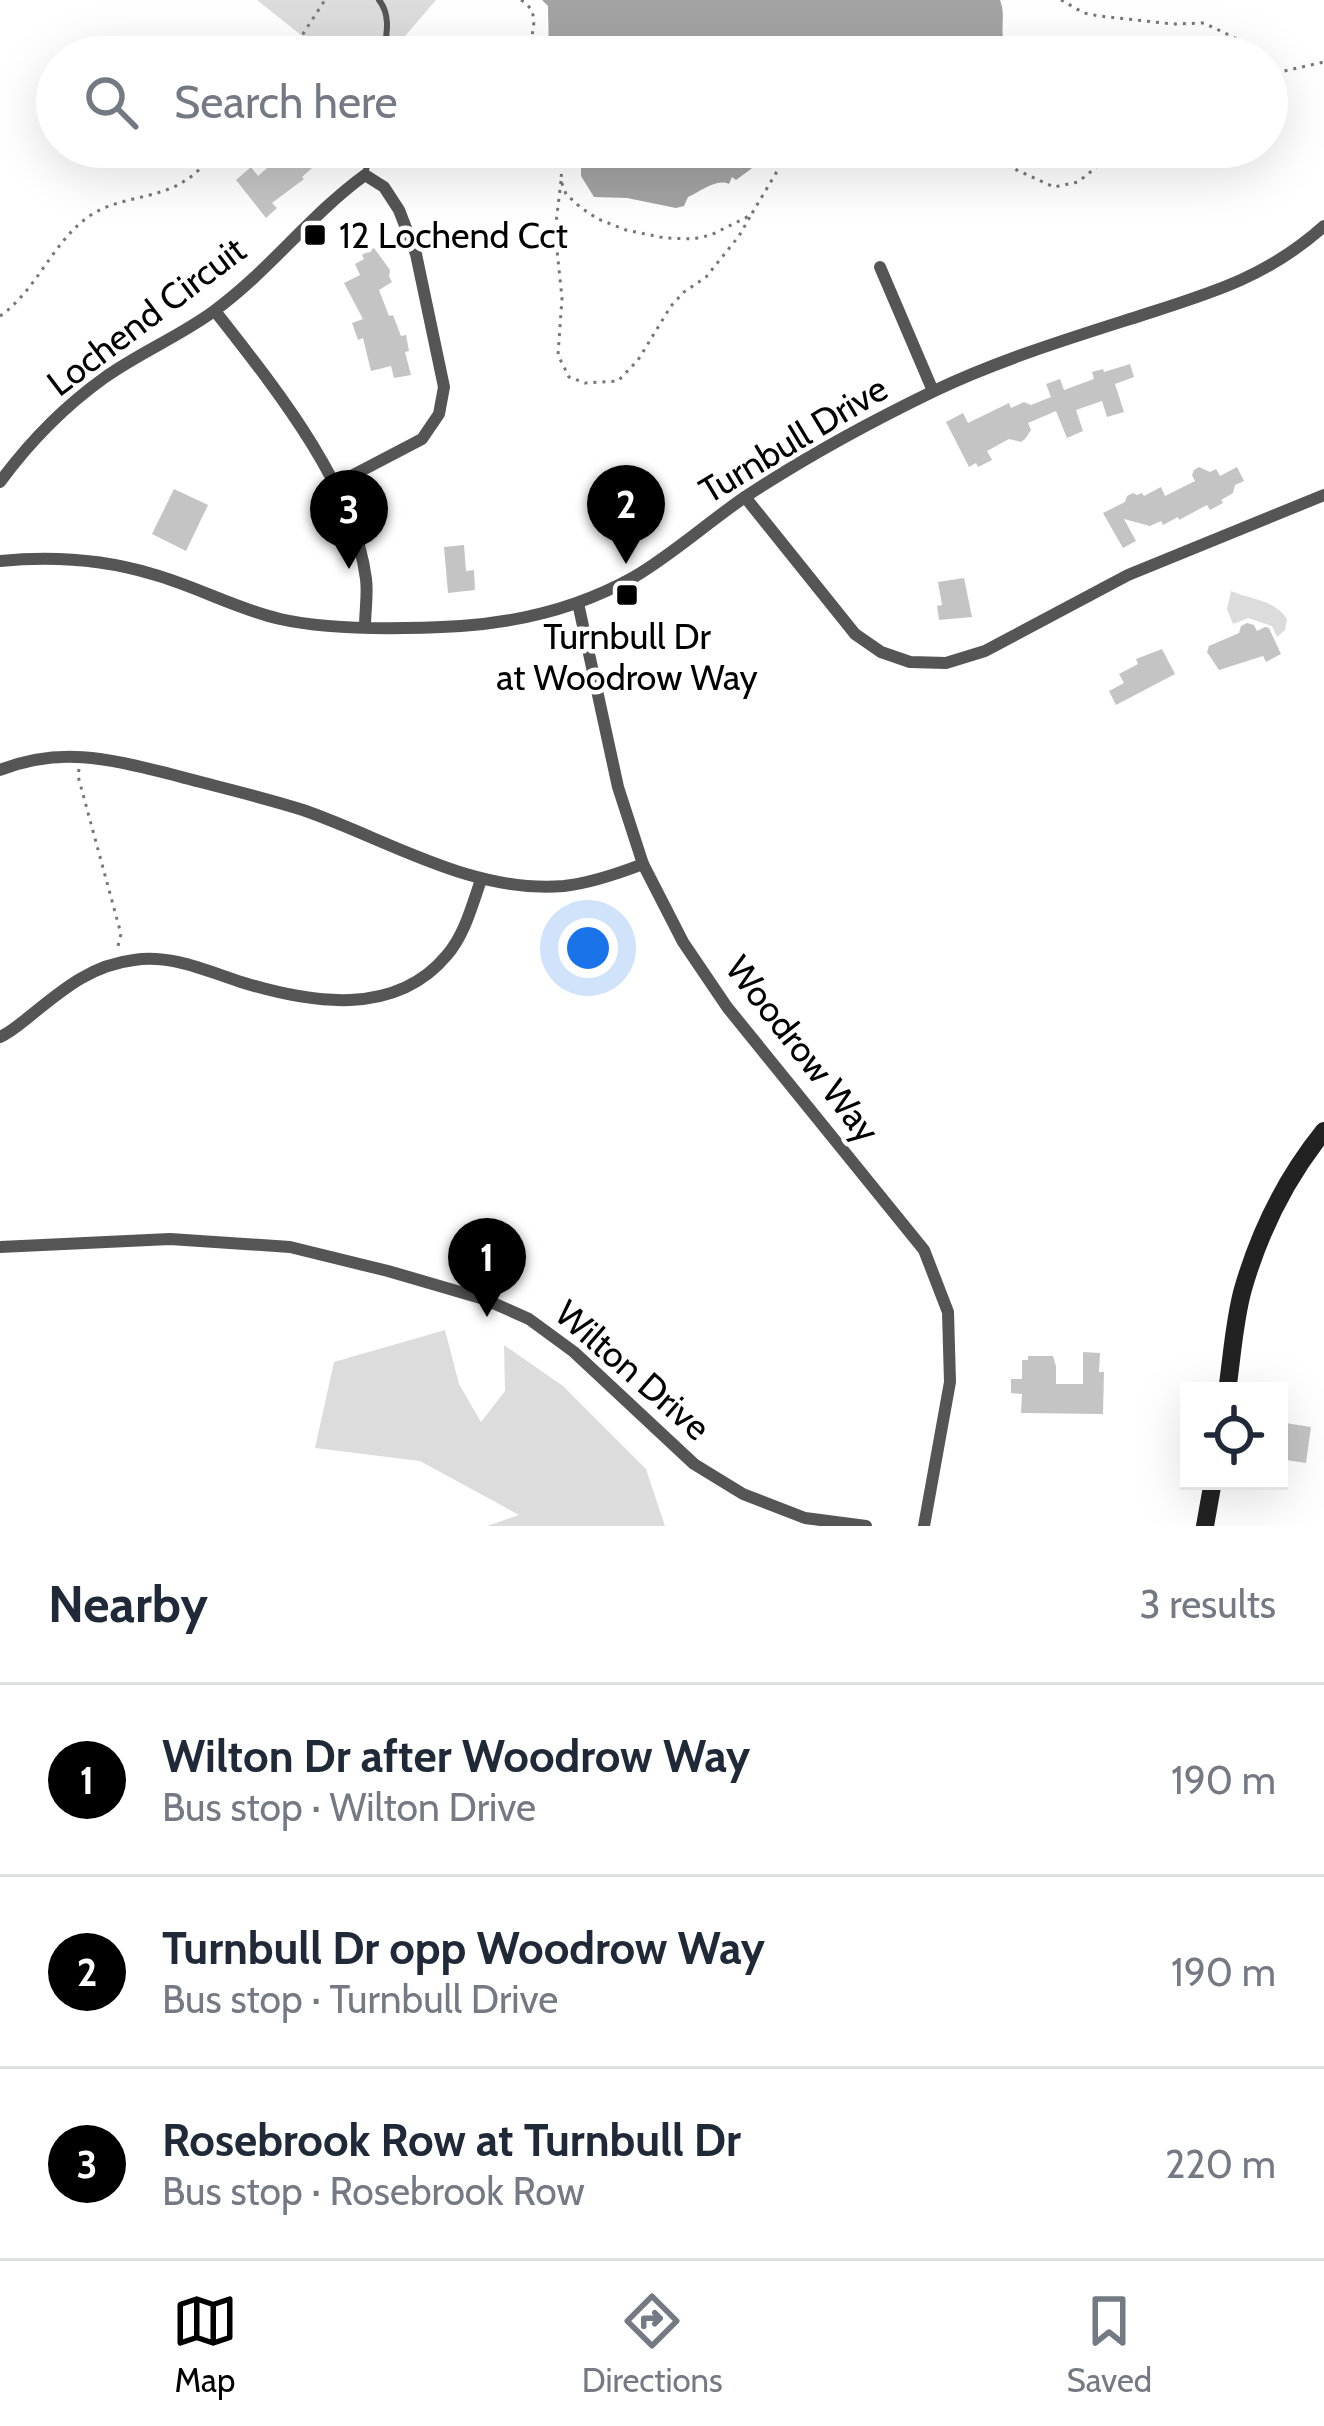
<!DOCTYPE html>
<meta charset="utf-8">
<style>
body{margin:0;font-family:Cabin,sans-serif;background:#f6f6f7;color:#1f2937}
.controls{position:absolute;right:36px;bottom:36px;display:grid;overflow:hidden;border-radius:0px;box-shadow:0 12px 48px #0002}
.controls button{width:108px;height:108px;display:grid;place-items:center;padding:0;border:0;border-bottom:3px solid #e0e1e3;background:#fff;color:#1f2937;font:60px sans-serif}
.you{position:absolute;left:588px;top:948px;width:42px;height:42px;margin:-30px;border:9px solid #fff;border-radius:50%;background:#1a73e8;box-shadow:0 0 0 18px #1a73e833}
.badge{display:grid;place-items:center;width:78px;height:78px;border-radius:50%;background:#000;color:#fff;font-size:39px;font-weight:700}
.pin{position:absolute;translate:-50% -99px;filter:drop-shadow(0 3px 6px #0008)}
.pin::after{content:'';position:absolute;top:63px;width:42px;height:36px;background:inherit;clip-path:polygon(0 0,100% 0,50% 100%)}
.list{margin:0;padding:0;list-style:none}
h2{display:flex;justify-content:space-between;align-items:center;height:156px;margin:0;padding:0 48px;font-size:51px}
h2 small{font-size:39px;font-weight:400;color:#747a83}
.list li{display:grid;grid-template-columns:78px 1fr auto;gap:36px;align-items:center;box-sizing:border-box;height:192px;padding:0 48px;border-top:3px solid #e0e1e3}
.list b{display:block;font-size:45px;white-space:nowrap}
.list p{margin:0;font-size:39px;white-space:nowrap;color:#747a83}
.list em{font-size:39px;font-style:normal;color:#747a83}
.icon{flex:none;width:66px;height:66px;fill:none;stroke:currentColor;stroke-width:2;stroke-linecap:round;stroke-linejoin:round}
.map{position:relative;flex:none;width:1324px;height:1526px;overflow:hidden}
.search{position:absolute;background:#fff;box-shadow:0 12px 48px #0002;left:36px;right:36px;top:36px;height:132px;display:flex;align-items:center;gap:30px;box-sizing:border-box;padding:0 42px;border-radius:66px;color:#747a83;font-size:45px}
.sheet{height:732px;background:#fff}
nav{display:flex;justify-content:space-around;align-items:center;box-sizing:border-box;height:168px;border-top:3px solid #e0e1e3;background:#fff;font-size:33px;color:#747a83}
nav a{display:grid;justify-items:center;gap:6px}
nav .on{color:#000}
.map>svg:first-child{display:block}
</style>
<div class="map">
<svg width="1324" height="1526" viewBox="0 0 1324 1526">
<rect width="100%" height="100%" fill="#fff"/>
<g fill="#dcdcdc">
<path d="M 257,0 L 436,0 L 387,57 L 321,51 Z"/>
<path d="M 1231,591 C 1252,600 1273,599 1287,619 L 1285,630 L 1277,637 L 1272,626 L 1248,618 L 1233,624 L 1227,609 Z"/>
<path d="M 445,1330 L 459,1384 L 481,1422 L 505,1391 L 504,1345 L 563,1386 L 646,1469 L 665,1526 L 487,1526 L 519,1515 L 420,1461 L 315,1448 L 334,1362 Z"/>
</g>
<g fill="#a3a3a3">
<path d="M 542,0 L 1000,0 C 1006,15 1000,27 1004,43 L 1024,42 L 1030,57 L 549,57 L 548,6 Z"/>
<path d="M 581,147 L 768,147 L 751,169 L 736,180 L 732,177 L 729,184 C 716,178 700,192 688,197 L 684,206 L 676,208 L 627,198 L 594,197 L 581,176 Z"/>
</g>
<g fill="#c4c4c4">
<path d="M 291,147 L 294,147 L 312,168 L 302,177 L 304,179 L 272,203 L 277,208 L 266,218 L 236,180 L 251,167 L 258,176 Z"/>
<path d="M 374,248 L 390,270 L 389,276 L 392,282 L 379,290 L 389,316 L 393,315 L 401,336 L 406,335 L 409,351 L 405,352 L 411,375 L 394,378 L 391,366 L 371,371 L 363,338 L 358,340 L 352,323 L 363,319 L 344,283 L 360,275 L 355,264 L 364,259 L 362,255 Z"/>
<path d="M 1130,364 L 1134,377 L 1115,384 L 1124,412 L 1107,417 L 1102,401 L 1076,410 L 1083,431 L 1067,438 L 1056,411 L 1028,423 L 1031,430 L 1025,439 L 1021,442 L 1009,439 L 987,451 L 992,460 L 978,467 L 976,463 L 969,467 L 946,422 L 963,413 L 968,423 L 1009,403 L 1011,408 L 1024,402 L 1031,405 L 1051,397 L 1046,384 L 1060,379 L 1064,390 L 1094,379 L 1092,372 L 1103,369 L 1104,372 Z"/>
<path d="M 1199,467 L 1210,472 L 1216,469 L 1220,476 L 1237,467 L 1244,481 L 1235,485 L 1233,493 L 1221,500 L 1223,503 L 1210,510 L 1207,505 L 1179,520 L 1178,517 L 1163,525 L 1161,521 L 1150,526 L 1124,519 L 1136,541 L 1123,548 L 1103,513 L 1125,502 L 1127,496 L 1133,493 L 1137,495 L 1142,493 L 1144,496 L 1161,487 L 1165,496 L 1195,481 L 1192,475 L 1194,470 Z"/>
<path d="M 174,489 L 208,505 L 186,551 L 152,534 Z"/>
<path d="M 464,545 L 466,571 L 474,570 L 475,590 L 448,593 L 444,547 Z"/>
<path d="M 964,578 L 972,617 L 939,620 L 937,606 L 942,605 L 938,582 Z"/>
<path d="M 1247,623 L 1254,625 L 1257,631 L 1265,627 L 1269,628 L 1281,654 L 1266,662 L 1263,656 L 1219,670 L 1207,652 L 1209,646 L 1239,633 L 1241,626 Z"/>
<path d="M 1162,649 L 1175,674 L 1116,705 L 1109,691 L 1124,683 L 1119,674 L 1138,664 L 1136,659 Z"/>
<path d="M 1083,1352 L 1100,1353 L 1099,1372 L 1104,1372 L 1103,1414 L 1021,1413 L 1022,1394 L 1011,1393 L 1011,1379 L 1022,1379 L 1022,1360 L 1028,1360 L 1028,1356 L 1053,1356 L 1056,1366 L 1056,1384 L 1083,1384 Z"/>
<path d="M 1279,1422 L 1311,1427 L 1306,1463 L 1279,1459 Z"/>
</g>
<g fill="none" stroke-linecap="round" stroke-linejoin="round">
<g stroke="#777" stroke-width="3" stroke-dasharray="3 6" stroke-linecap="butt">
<path d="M 521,0 C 543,13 531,36 526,57"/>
<path d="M 1061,0 L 1084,13 L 1099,16 L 1173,24 L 1204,23 L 1235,38 L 1245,49 L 1246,57"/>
<path d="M 288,57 L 325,0"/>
<path d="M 1267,75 L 1324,62"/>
<path d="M 563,147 L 561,181 L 566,194 L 580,207 L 598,219 L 626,230 L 665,238 L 693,239 L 711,235 L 751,215 L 782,163 L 798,147"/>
<path d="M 929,147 L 960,159 L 1006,165 L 1054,187 L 1078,182 L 1121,147"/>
<path d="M 561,181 L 555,231 L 562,298 L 558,355 L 569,377 L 585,383 L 618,381 L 638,360 L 671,306 L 684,292 L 706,277 L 739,236 L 751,215"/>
<path d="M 0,316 C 37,290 52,243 88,217 C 117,196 157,200 186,180 C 199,172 210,158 220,147"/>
<path d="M 79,769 L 78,776 L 121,934 L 117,950"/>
</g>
<g stroke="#555" stroke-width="6">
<path d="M 379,0 C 392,16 386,37 383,57"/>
<path d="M 365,175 L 371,147"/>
</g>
<g stroke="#555" stroke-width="12">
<path d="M 880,267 L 933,391"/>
<path d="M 215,311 C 272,384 354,484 366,579 C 368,594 365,611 365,627"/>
<path d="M 0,482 C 28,444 65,406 104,378 C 139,353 180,336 214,311 C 269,271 310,215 365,175 L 384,187 L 399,210 L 416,254 L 444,387 L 439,414 L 422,439 L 334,485"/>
<path d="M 745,497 L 855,634 L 881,652 L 910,662 L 946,663 L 985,651 L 1128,575 L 1324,495"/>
<path d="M 0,561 C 52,556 102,559 152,574 C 196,586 236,609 280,619 C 333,631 407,629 461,626 C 521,622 582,606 634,577 C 673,554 707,523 745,497 C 804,458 870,422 934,391 C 997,361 1064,340 1130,319 C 1204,295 1264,280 1324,226"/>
<path d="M 578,603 L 618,787 L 643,864 L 683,942 L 727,1007 L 924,1250 L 948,1312 L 950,1382 L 924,1526"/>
<path d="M 0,770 C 61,746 109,759 170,774 C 214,786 259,796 303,810 C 387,839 472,894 564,886 C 591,883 617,874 643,864"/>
<path d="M 0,1037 C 11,1032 20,1024 30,1016 C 62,990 91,965 134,960 C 170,954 207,971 241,982 C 309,1003 395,1018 447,955 C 465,934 472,905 481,880"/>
<path d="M 0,1247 L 170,1239 L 290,1247 L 388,1271 L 484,1299 L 529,1319 L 574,1352 L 694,1464 L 743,1494 L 805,1518 L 866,1526"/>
</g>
<g stroke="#222" stroke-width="18">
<path d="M 1227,1391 C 1232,1358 1234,1321 1243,1289 C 1260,1230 1286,1178 1324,1131"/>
<path d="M 1205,1526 L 1213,1481"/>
</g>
</g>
<g fill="#000" stroke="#fff" stroke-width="4.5">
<rect x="303" y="223" width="24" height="24" rx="6"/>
<rect x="615" y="583" width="24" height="24" rx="6"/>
</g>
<g text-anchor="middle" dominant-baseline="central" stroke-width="9" stroke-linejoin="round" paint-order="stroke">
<g font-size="36" fill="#000" stroke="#fff" text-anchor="start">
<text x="339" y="235">12 Lochend Cct</text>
<text x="627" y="636" text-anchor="middle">Turnbull Dr<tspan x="627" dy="41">at Woodrow Way</tspan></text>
</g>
<g font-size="36" fill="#000" stroke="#fff">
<text transform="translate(146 316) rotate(-37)">Lochend Circuit</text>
<text transform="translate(793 439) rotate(-31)">Turnbull Drive</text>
<text transform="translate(803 1049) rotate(52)">Woodrow Way</text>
<text transform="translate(633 1370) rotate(41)">Wilton Drive</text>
</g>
</g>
</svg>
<div class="controls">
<button><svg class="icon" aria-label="locate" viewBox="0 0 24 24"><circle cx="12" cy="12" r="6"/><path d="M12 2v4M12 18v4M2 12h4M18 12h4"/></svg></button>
</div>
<div class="you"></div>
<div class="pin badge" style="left:487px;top:1317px">1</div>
<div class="pin badge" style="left:626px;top:564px">2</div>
<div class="pin badge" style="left:349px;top:569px">3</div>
<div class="search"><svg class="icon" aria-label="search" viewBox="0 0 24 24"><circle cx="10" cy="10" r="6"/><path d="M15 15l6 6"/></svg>Search here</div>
</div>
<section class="sheet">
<h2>Nearby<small>3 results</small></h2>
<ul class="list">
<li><span class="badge">1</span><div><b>Wilton Dr after Woodrow Way</b><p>Bus stop · Wilton Drive</p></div><em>190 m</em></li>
<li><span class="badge">2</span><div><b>Turnbull Dr opp Woodrow Way</b><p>Bus stop · Turnbull Drive</p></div><em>190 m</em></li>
<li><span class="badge">3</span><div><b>Rosebrook Row at Turnbull Dr</b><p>Bus stop · Rosebrook Row</p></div><em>220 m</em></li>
</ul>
</section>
<nav>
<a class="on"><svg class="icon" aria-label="map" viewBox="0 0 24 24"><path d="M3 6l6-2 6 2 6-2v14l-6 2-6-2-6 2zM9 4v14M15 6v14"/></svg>Map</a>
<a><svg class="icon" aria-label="directions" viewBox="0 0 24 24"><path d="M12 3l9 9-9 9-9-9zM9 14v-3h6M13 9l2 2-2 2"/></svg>Directions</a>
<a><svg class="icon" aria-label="saved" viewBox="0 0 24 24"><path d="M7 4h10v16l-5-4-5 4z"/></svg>Saved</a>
</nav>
